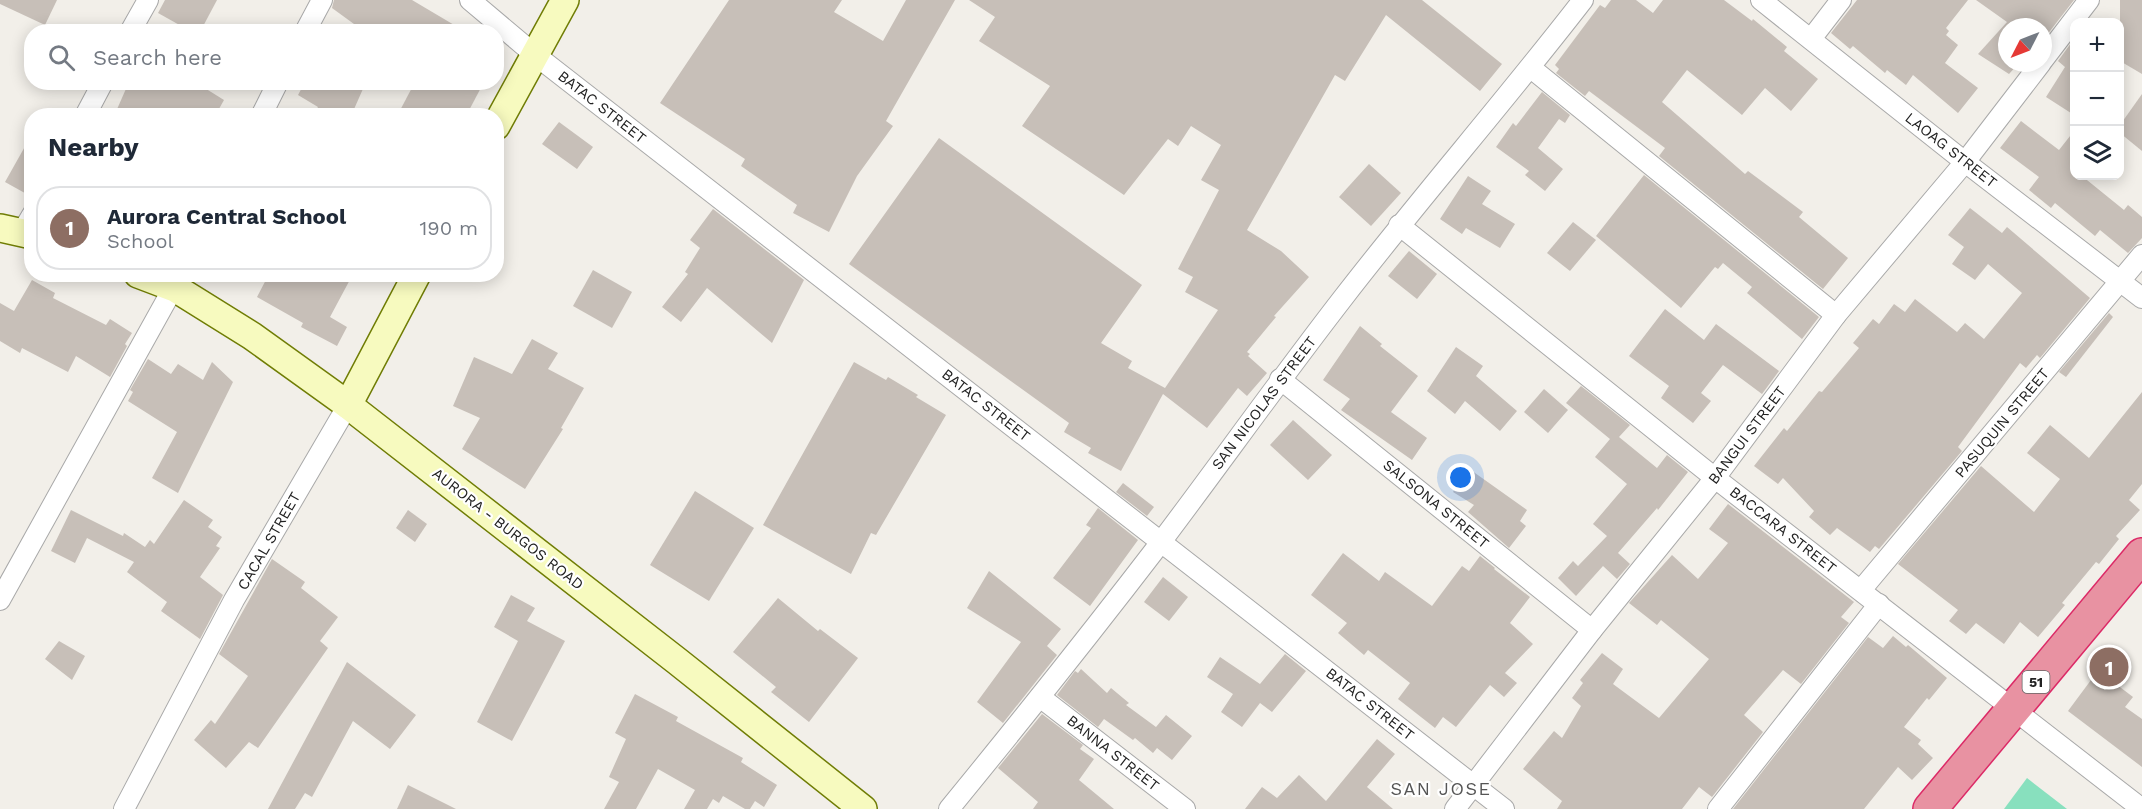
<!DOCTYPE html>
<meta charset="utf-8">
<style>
body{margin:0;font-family:"Work Sans",sans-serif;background:#f6f6f7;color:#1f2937}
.controls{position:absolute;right:18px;top:18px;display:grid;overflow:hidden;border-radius:12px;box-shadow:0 3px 15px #0003}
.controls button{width:54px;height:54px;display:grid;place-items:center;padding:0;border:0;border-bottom:2px solid #e0e1e3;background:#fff;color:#1f2937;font:30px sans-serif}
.compass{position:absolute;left:1998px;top:18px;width:54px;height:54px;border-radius:50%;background:#fff;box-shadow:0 3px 15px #0003;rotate:228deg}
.you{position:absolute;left:1461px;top:478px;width:21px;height:21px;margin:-15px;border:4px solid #fff;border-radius:50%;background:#1a73e8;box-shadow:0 0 0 9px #1a73e833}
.badge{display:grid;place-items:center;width:39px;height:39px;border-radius:50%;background:#d40000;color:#fff;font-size:20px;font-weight:700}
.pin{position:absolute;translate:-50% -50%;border:3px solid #fff;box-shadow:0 2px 6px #0006}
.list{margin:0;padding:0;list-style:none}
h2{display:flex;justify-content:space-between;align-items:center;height:78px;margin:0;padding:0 24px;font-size:26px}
h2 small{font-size:20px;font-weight:400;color:#747a83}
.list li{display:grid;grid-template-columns:39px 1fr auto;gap:18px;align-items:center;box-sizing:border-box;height:84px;margin:0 12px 12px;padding:0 12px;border:2px solid #e0e1e3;border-radius:24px}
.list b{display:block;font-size:22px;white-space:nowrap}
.list p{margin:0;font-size:20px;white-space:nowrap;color:#747a83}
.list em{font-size:20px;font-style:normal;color:#747a83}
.icon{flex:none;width:33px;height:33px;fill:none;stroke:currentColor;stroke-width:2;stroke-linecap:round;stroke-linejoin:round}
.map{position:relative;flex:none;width:2142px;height:809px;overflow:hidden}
.search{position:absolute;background:#fff;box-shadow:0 3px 15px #0003;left:24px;top:24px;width:480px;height:66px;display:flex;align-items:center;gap:15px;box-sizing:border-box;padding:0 21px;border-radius:24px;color:#747a83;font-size:22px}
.panel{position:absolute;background:#fff;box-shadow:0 3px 15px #0003;left:24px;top:108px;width:480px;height:174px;border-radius:24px}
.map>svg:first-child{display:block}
</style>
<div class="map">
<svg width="2142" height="809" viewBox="0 0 2142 809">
<rect width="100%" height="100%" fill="#f2efe9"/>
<path fill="#88e0be" d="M 2027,778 L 2067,809 L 2004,809 Z"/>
<g fill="#c7bfb8">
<path d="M 0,0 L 57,0 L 45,25 L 0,4 Z"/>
<path d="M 165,0 L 217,0 L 200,32 L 192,32 L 158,13 Z"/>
<path d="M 334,0 L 412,0 L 466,32 L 365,32 L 332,8 Z"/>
<path d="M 729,0 L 842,0 L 834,12 L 883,41 L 906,0 L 955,0 L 886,121 L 893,126 L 857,176 L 829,232 L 793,213 L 797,205 L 741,166 L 745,159 L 660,103 Z"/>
<path d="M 969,0 L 1422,0 L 1502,64 L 1480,91 L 1386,15 L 1345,81 L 1335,75 L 1247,230 L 1281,251 L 1309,277 L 1274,316 L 1276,317 L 1247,352 L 1250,354 L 1248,356 L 1267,373 L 1247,396 L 1238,388 L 1207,428 L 1163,394 L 1121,471 L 1088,453 L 1091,448 L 1064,432 L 1069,423 L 849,264 L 939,138 L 1142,285 L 1101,343 L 1132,361 L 1128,368 L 1165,388 L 1218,310 L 1185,292 L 1193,277 L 1178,269 L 1219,190 L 1201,180 L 1221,145 L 1191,126 L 1178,146 L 1168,139 L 1124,195 L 1022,126 L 1050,86 L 979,41 L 995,17 Z"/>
<path d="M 1611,0 L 1636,0 L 1653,13 L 1663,0 L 1724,0 L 1752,21 L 1753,19 L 1787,47 L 1784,51 L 1818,79 L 1791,111 L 1765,88 L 1742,115 L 1687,70 L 1662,102 L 1745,174 L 1748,171 L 1803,212 L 1799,217 L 1848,258 L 1823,289 L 1659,156 L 1665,148 L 1589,91 L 1585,96 L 1556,73 L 1559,69 L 1555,65 L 1600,5 L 1605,8 Z"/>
<path d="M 1857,0 L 1968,0 L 1946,28 L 1949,31 L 1946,35 L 1958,45 L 1945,63 L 1978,88 L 1958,113 L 1913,75 L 1906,85 L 1887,70 L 1885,73 L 1853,46 L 1850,49 L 1831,33 Z"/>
<path d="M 1976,0 L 2074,0 L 2043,40 L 2043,27 L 2007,27 L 2007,63 L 2019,63 L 2009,74 L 1978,54 L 2007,22 Z"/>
<path d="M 2120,0 L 2142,0 L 2142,74 L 2120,61 Z"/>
<path d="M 2074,39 L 2074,115 L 2046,97 L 2065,67 L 2058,61 Z"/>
<path d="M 129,82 L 195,82 L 224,100 L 215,116 L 114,116 Z"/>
<path d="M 305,82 L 366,82 L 351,116 L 313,116 L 318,107 L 298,95 Z"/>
<path d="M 415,82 L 484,82 L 466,116 L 397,116 Z"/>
<path d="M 1542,92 L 1570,115 L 1565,123 L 1559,119 L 1538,148 L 1563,169 L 1545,191 L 1525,175 L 1529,171 L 1496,147 L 1513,123 L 1516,126 Z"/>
<path d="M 2142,94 L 2142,151 L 2120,133 L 2120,125 Z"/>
<path d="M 2021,121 L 2059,150 L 2074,131 L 2074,176 L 2082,176 L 2124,210 L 2128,205 L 2142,217 L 2142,238 L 2128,253 L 2100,230 L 2095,236 L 2055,203 L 2051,208 L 2029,190 L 2039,177 L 2000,148 Z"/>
<path d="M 559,122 L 593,147 L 577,169 L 542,144 Z"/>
<path d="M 32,134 L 32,197 L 5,182 Z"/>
<path d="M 1369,164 L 1401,193 L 1371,226 L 1339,197 Z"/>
<path d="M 1644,175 L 1819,317 L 1802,339 L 1747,293 L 1752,287 L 1723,263 L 1718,269 L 1715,267 L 1681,308 L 1596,236 Z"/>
<path d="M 1468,176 L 1491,191 L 1482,204 L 1515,224 L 1500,248 L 1466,228 L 1462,234 L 1440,219 Z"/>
<path d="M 1970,208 L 2002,233 L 2007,227 L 2090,298 L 2040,358 L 2037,355 L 2026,368 L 2020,363 L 1958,447 L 1962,451 L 1879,549 L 1875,546 L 1870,552 L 1837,528 L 1830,535 L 1809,517 L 1814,511 L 1783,478 L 1778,484 L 1754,466 L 1784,428 L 1787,431 L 1819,391 L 1822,392 L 1859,348 L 1853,343 L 1873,319 L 1879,324 L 1894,304 L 1905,312 L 1915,299 L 1957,332 L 1965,323 L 1984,339 L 2022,293 L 1988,264 L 1975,280 L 1952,264 L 1964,247 L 1948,235 Z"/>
<path d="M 713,209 L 804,280 L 772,343 L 707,288 L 681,322 L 662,307 L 688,274 L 685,272 L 700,248 L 690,240 Z"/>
<path d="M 1573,222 L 1596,240 L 1570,271 L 1547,253 Z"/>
<path d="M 1409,251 L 1437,274 L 1417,299 L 1388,276 Z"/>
<path d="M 593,270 L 632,292 L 612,328 L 573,306 Z"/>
<path d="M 269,274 L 353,274 L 330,317 L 347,327 L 337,346 L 301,327 L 303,323 L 257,297 Z"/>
<path d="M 32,280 L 55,293 L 53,298 L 106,325 L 110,319 L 132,333 L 125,344 L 127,346 L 110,377 L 76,356 L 68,372 L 22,348 L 20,353 L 0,341 L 0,303 L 14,311 Z"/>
<path d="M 1665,309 L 1704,340 L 1716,324 L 1779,371 L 1762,394 L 1723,365 L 1701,393 L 1711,401 L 1693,423 L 1661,398 L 1669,386 L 1629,356 Z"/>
<path d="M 2109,313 L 2113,317 L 2066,377 L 2059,372 Z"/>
<path d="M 1360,326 L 1382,344 L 1380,346 L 1418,376 L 1391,412 L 1427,438 L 1412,460 L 1341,410 L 1350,399 L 1323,380 Z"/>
<path d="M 532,339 L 558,353 L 548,369 L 584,388 L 561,428 L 563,429 L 525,489 L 462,449 L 480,418 L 453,406 L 474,357 L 512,374 Z"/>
<path d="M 1456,347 L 1483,366 L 1476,376 L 1517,411 L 1500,431 L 1465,401 L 1455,414 L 1427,391 Z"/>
<path d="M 148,359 L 171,374 L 178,364 L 203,380 L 212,362 L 233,382 L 178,493 L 152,478 L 177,432 L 128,401 L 133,392 L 130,390 Z"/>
<path d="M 854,362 L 886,380 L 888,377 L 918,395 L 916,397 L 946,415 L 876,535 L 871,533 L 851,574 L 763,525 Z"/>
<path d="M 1581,386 L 1630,425 L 1619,437 L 1657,468 L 1667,455 L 1688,472 L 1658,510 L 1657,508 L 1618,553 L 1630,564 L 1617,579 L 1603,566 L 1576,596 L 1558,578 L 1573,561 L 1578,566 L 1607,536 L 1593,524 L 1627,484 L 1595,457 L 1610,439 L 1566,403 Z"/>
<path d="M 1544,389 L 1568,410 L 1548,433 L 1524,412 Z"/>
<path d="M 2142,392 L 2142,484 L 2129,500 L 2140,510 L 2116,536 L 2119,539 L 2099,564 L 2096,562 L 2062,603 L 2065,605 L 2038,637 L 2020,622 L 2004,644 L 1976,623 L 1966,634 L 1949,621 L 1958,610 L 1898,564 L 1981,466 L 2034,512 L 2060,479 L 2027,453 L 2050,425 L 2089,458 Z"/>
<path d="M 1293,420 L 1332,455 L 1308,480 L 1270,445 Z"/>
<path d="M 1468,468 L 1527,510 L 1520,521 L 1526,526 L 1509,548 L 1468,512 L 1474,505 L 1453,492 Z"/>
<path d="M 1123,483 L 1154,507 L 1147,516 L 1116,492 Z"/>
<path d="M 695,491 L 754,528 L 709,601 L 650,565 Z"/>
<path d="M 184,500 L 213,520 L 208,527 L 222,537 L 216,546 L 220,548 L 200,577 L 223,595 L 200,639 L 161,611 L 167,602 L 127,572 L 134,562 L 87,538 L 75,563 L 51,551 L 71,510 L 123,536 L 124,533 L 145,547 L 150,540 L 154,544 Z"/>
<path d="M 1728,504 L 1854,602 L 1841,617 L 1849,623 L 1801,684 L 1783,670 L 1744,715 L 1763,732 L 1712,797 L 1699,787 L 1682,809 L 1557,809 L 1562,801 L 1523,769 L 1554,731 L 1562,738 L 1581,706 L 1572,698 L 1583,683 L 1580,680 L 1602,653 L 1623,669 L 1613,684 L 1659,718 L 1709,659 L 1661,620 L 1657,625 L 1629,603 L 1672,555 L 1698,579 L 1728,543 L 1709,529 Z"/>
<path d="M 1098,508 L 1138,540 L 1090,606 L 1053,578 L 1091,528 L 1086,525 Z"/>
<path d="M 408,510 L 427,524 L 415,542 L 396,528 Z"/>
<path d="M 1343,553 L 1379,581 L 1385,572 L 1432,606 L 1462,566 L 1469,571 L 1480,556 L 1495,568 L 1494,569 L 1530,597 L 1510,623 L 1533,644 L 1505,673 L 1517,683 L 1504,697 L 1490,685 L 1456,727 L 1443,717 L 1435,728 L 1398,699 L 1410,683 L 1368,650 L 1364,655 L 1338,633 L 1347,623 L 1311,595 Z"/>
<path d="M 272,559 L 305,582 L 301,588 L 338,617 L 320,641 L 328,648 L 258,748 L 249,742 L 226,768 L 194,740 L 211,720 L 215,724 L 248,676 L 219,654 Z"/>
<path d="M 989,571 L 1061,629 L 1047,646 L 1057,655 L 1003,723 L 977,702 L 1021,642 L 967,608 Z"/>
<path d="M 1163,577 L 1188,597 L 1169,621 L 1144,602 Z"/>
<path d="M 511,595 L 535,608 L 527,621 L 565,641 L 512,741 L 477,722 L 518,641 L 494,627 Z"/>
<path d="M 778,598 L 818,631 L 820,629 L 858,658 L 809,722 L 771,692 L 776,687 L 733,652 Z"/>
<path d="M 1893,636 L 1906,647 L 1908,645 L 1947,678 L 1929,700 L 1927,698 L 1904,727 L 1921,740 L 1918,744 L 1933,758 L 1912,780 L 1898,767 L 1864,809 L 1733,809 L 1868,637 L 1883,648 Z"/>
<path d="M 59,641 L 85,656 L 72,680 L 45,659 Z"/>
<path d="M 1285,654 L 1306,671 L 1272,712 L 1260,703 L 1242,727 L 1221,712 L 1233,694 L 1207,677 L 1220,657 L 1260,684 Z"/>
<path d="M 347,662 L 416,715 L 390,749 L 353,721 L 312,797 L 305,793 L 295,809 L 268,809 Z"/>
<path d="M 1081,669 L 1107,693 L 1111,688 L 1129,703 L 1126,705 L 1156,727 L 1166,715 L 1192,736 L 1172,760 L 1157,748 L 1153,753 L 1135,738 L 1133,740 L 1104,719 L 1098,727 L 1057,695 L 1075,671 L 1078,673 Z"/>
<path d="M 2091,680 L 2105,690 L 2112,681 L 2133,697 L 2125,707 L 2142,719 L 2142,767 L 2068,711 Z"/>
<path d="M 635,694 L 678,717 L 676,721 L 743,758 L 741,762 L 777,785 L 764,807 L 755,801 L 750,809 L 745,809 L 723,796 L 719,803 L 713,799 L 707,809 L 684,809 L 695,790 L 658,769 L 636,809 L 604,809 L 619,782 L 609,777 L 626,739 L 615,733 Z"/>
<path d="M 1042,714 L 1083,745 L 1080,749 L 1094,759 L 1079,780 L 1114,809 L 1033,809 L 1038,802 L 998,768 Z"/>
<path d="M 1377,739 L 1395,754 L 1367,787 L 1393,809 L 1245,809 L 1262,787 L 1277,798 L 1299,775 L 1326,801 Z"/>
<path d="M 408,785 L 456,809 L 397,809 Z"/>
</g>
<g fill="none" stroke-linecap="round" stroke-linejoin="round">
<g stroke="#a9a9a9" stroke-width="22">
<g id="street">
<path d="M 470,0 L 534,54 L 1504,809"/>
<path d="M 1761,0 L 1965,162 L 2142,298"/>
<path d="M 130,32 L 148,0"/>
<path d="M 305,32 L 322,0"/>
<path d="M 1811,39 L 1841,0"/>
<path d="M 2043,60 L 2089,0"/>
<path d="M 1531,68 L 1836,315"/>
<path d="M 85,116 L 103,82"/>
<path d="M 261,116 L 278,82"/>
<path d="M 1399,225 L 1715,478 L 2142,809"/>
<path d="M 22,232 L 32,215"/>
<path d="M 1280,379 L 1592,630"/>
<path d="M 1861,590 L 2142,255"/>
<path d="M 0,600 L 181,274"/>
<path d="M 1040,697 L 1185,809"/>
<path d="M 124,809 L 234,600 L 348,405"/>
<path d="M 949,809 C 1021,721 1092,632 1161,542 C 1222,461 1281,378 1343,298 C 1421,197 1505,101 1583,0"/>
<path d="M 1455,809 L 1592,630 L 1715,478 L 1836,315 L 1965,162 L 2041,63"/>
<path d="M 1718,809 L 1879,604"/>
</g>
</g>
<g stroke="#707d05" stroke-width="30">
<g id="secondary">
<path d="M 496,126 L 565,0"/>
<path d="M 0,228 L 32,235"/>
<path d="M 138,274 L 175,288 L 252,336 L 348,405 L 677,661 L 863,809"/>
<path d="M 348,405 L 417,274"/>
</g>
</g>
<g stroke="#dc2a67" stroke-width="36">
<path id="highway" d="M 1930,809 L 2142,555"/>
</g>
<use href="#street" stroke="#fff" stroke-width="20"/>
<use href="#secondary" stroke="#f7fabf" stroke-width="27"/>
<use href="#highway" stroke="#e892a2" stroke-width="33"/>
</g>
<g text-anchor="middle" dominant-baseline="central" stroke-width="4.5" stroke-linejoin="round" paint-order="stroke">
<rect fill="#fff" stroke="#646464" stroke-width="1.5" x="2022.5" y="671" width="27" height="22" rx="4.5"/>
<g font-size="14" font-weight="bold" fill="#222">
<text x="2036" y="682">51</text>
</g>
<g font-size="15" fill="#222" stroke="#fff">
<text transform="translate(602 107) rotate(38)">BATAC STREET</text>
<text transform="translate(1951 150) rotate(38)">LAOAG STREET</text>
<text transform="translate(1264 403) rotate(-53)">SAN NICOLAS STREET</text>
<text transform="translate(986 405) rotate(38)">BATAC STREET</text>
<text transform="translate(2002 423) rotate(-50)">PASUQUIN STREET</text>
<text transform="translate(1747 435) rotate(-53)">BANGUI STREET</text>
<text transform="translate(1436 504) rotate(39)">SALSONA STREET</text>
<text transform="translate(508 529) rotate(38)">AURORA - BURGOS ROAD</text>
<text transform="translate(1783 530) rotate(38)">BACCARA STREET</text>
<text transform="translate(269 541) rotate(-60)">CACAL STREET</text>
<text transform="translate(1370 704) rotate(38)">BATAC STREET</text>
<text transform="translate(1113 753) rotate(38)">BANNA STREET</text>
</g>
<g font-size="18" letter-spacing="1.5" fill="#555" stroke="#fff">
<text x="1441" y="788">SAN JOSE</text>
</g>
</g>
</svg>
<div class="controls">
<button>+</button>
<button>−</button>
<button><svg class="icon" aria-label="layers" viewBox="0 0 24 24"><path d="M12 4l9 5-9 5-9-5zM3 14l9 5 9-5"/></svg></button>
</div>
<svg class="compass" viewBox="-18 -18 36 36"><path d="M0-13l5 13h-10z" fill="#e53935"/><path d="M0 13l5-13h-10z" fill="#747a83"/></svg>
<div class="you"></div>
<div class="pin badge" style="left:2109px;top:667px;background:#8d6e63">1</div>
<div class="search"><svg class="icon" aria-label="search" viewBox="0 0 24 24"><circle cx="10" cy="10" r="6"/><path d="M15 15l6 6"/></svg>Search here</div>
<section class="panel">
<h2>Nearby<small></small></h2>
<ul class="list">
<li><span class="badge" style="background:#8d6e63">1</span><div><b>Aurora Central School</b><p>School</p></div><em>190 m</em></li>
</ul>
</section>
</div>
